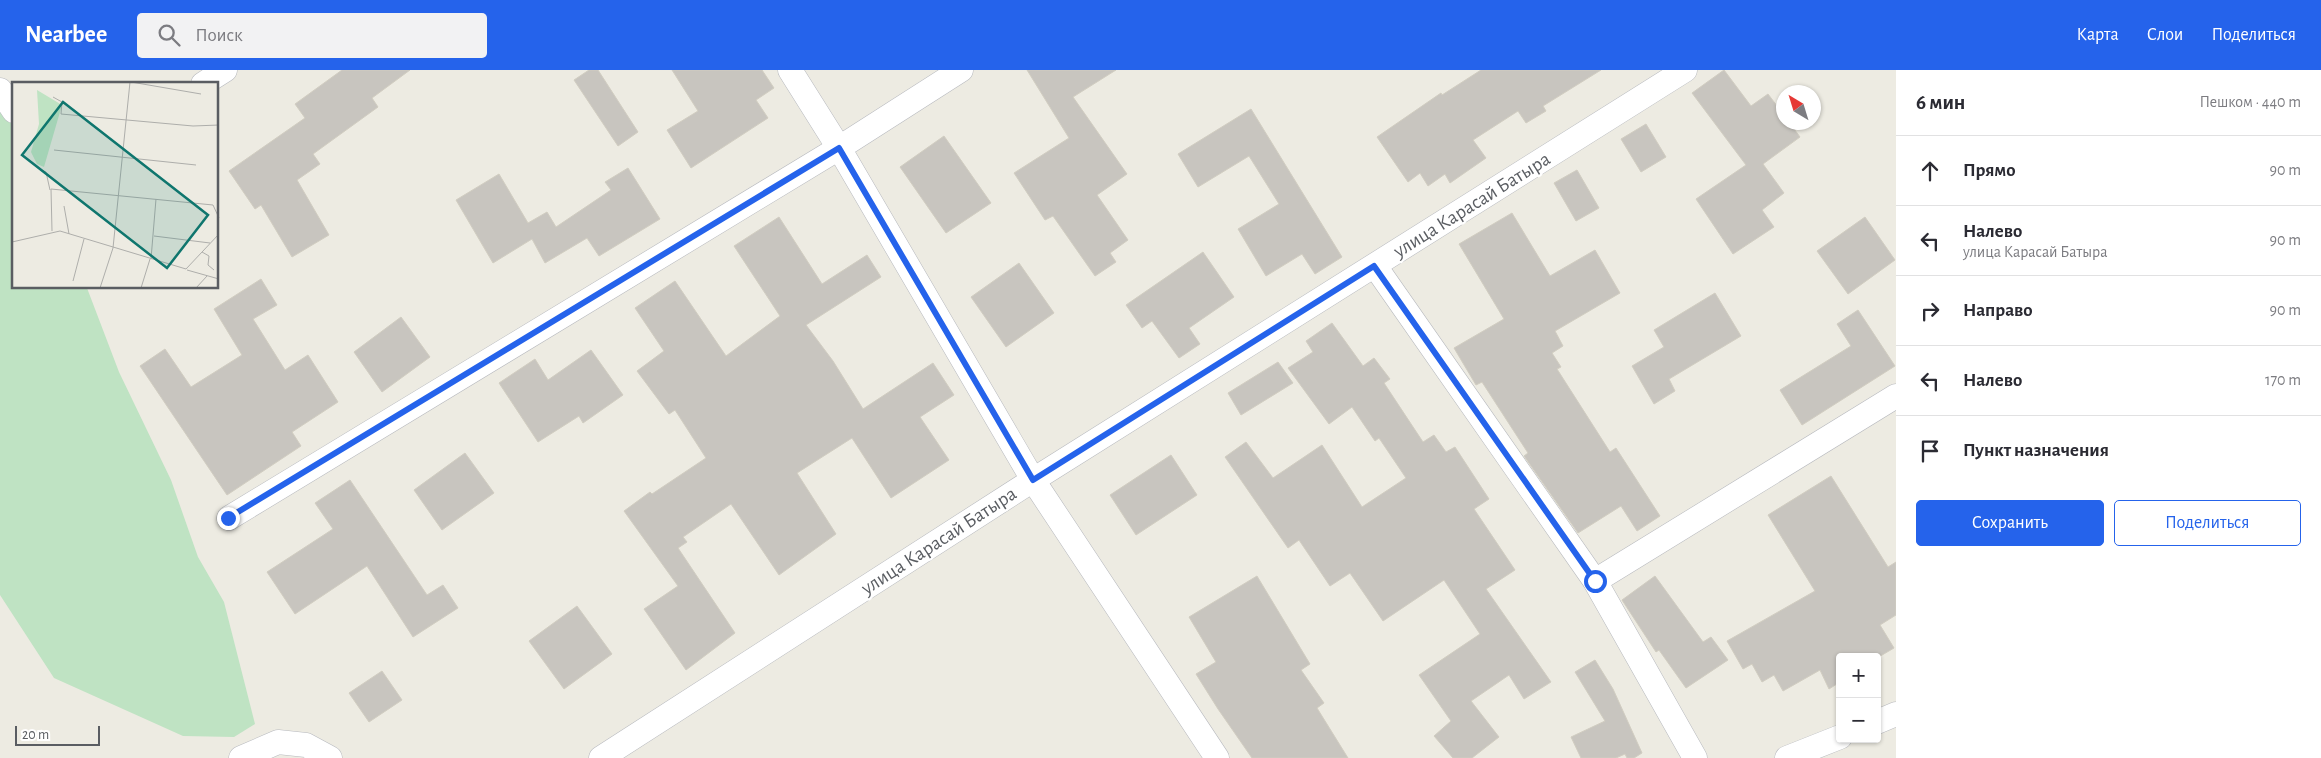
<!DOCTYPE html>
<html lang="ru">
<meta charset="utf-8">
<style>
body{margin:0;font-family:"Alegreya Sans",sans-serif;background:#f2f2f3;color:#2b2b33}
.controls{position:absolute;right:15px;bottom:15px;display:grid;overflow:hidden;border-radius:5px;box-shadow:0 1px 4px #0004}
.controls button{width:45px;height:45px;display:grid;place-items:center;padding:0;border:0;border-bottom:1px solid #e1e1e2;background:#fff;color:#2b2b33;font:25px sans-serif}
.compass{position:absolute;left:1776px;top:15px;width:45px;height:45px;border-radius:50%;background:#fff;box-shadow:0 1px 4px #0004;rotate:322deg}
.scale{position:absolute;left:15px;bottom:12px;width:85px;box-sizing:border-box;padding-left:5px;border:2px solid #5a5d62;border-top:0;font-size:14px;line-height:18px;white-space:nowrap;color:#5a5d62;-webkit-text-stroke:4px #fff;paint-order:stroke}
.stop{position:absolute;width:15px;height:15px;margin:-11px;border:4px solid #2563eb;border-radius:50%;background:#fff}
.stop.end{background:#2563eb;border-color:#fff;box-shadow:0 1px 5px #0008}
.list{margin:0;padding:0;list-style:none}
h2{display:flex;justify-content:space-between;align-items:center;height:65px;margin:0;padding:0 20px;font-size:21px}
h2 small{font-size:16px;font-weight:400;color:#7c7c81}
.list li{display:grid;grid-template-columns:32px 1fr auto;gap:15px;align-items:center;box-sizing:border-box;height:70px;padding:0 20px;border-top:1px solid #e1e1e2}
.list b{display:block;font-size:19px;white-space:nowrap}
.list p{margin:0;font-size:16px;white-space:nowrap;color:#7c7c81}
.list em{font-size:16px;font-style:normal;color:#7c7c81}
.actions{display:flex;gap:10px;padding:15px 20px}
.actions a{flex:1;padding:11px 0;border:1px solid #2563eb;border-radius:5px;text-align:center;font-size:18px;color:#2563eb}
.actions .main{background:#2563eb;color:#fff}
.icon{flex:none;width:28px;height:28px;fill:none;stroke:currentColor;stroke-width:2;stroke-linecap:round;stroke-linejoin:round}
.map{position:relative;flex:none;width:1896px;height:688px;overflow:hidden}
header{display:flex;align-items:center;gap:30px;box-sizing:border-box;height:70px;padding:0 25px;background:#2563eb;color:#fff}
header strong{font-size:24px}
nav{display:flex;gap:28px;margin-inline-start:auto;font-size:18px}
.search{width:350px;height:45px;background:#f2f2f3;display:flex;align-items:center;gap:12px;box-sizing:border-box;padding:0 18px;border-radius:5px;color:#7c7c81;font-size:19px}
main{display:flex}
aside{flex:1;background:#fff}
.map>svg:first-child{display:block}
</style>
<header>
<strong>Nearbee</strong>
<div class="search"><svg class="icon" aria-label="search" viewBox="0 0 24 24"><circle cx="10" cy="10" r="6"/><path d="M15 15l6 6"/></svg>Поиск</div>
<nav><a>Карта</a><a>Слои</a><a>Поделиться</a></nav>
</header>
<main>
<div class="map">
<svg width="1896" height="688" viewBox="0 0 1896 688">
<rect width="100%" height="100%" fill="#edebe2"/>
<path fill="#bfe3c3" d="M 0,35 L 14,46 L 14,218 L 87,218 L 119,302 L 171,410 L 198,487 L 224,532 L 255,654 L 234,667 L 183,666 L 54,608 L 0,525 Z"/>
<g fill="#c8c5bf" stroke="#d1cdc1">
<path d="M 342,0 L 410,0 L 372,28 L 378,37 L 313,84 L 320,94 L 297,110 L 329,165 L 292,187 L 261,135 L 255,139 L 229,101 L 305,48 L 295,34 Z"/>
<path d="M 589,0 L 598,0 L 638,62 L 618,76 L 574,10 Z"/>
<path d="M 672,0 L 762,0 L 774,18 L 756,30 L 768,48 L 691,98 L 667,60 L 698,41 Z"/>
<path d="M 1027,0 L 1116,0 L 1073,27 L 1127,104 L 1097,125 L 1128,170 L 1110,183 L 1116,192 L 1095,206 L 1053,146 L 1045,150 L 1014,103 L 1069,68 Z"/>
<path d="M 1481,0 L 1601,0 L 1543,36 L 1546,41 L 1526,53 L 1518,41 L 1473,70 L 1486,88 L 1450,113 L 1445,104 L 1428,116 L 1420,103 L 1408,112 L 1377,67 L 1441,23 L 1442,25 Z"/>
<path d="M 1724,0 L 1751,36 L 1768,24 L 1784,45 L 1784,52 L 1789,52 L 1800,67 L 1763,94 L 1784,123 L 1762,140 L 1774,157 L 1733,184 L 1696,129 L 1746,95 L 1692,23 Z"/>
<path d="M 1251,39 L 1342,187 L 1315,204 L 1302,184 L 1266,206 L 1238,159 L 1279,134 L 1249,86 L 1198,117 L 1178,84 Z"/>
<path d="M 1646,54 L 1666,87 L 1641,102 L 1621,69 Z"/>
<path d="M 944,66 L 991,133 L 946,163 L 900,97 Z"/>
<path d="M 628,98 L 660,149 L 599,186 L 587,168 L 545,193 L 532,169 L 493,193 L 456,130 L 499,104 L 528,153 L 547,142 L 556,157 L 611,120 L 605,112 Z"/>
<path d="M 1577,100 L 1599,138 L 1576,151 L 1554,113 Z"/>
<path d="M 1512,143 L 1550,206 L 1595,180 L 1620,223 L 1555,261 L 1563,276 L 1552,283 L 1561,297 L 1557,299 L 1610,382 L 1616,378 L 1660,446 L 1637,461 L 1621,436 L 1578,463 L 1524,386 L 1528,383 L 1482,312 L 1476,315 L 1454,278 L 1504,249 L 1459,174 Z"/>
<path d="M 779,147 L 822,214 L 867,185 L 881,207 L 806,255 L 833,291 L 863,339 L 933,293 L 954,325 L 920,347 L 949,390 L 891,428 L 852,368 L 797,403 L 836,464 L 779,505 L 731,434 L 683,467 L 687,472 L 678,478 L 735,563 L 686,600 L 644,539 L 678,516 L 624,441 L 650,422 L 652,424 L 706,388 L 675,340 L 669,344 L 637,301 L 664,281 L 635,238 L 675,211 L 726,286 L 780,246 L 734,176 Z"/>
<path d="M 1865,147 L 1895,190 L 1848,224 L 1817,181 Z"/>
<path d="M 1203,182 L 1234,227 L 1189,258 L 1200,274 L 1179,288 L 1152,251 L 1142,258 L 1126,235 Z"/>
<path d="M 1019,193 L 1054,243 L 1006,277 L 971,227 Z"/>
<path d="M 261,209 L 277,235 L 253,249 L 285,300 L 308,285 L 338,332 L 292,362 L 301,376 L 227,425 L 140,296 L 165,279 L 191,317 L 242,285 L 214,239 Z"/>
<path d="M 1715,223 L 1741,266 L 1669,309 L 1675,321 L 1654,334 L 1632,296 L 1664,277 L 1654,260 Z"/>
<path d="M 1858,240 L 1895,296 L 1802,355 L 1780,320 L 1851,276 L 1837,254 Z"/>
<path d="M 401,247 L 430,287 L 382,322 L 354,282 Z"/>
<path d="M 1332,253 L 1363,296 L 1374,288 L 1390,309 L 1384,313 L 1423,372 L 1434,365 L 1446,382 L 1455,377 L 1489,429 L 1474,439 L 1515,500 L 1486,519 L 1551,612 L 1524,629 L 1509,605 L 1471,631 L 1499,667 L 1472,688 L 1453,688 L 1434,666 L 1451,651 L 1419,605 L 1480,564 L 1444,510 L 1383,551 L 1350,503 L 1330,516 L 1299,470 L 1288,478 L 1225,387 L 1246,372 L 1273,408 L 1322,375 L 1362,437 L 1406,408 L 1379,368 L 1375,371 L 1352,337 L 1329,354 L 1288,298 L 1313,282 L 1306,271 Z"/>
<path d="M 591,280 L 623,325 L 583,353 L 579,346 L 538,372 L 499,313 L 535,289 L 548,310 Z"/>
<path d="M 1278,292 L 1293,313 L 1241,345 L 1228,323 Z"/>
<path d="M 465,383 L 494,423 L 442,460 L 414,420 Z"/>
<path d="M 1171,385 L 1197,425 L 1136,465 L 1110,425 Z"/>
<path d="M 1831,406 L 1888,497 L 1896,492 L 1896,545 L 1880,555 L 1894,578 L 1877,588 L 1840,587 L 1840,612 L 1829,619 L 1820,600 L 1783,621 L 1774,605 L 1762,612 L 1752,594 L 1743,599 L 1727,571 L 1815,521 L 1768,445 Z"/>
<path d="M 350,410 L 427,525 L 443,515 L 458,538 L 413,567 L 367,496 L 295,544 L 267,502 L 333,459 L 315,433 Z"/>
<path d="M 1257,506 L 1310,594 L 1301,600 L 1324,633 L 1317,638 L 1348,688 L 1252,688 L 1218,639 L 1196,604 L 1216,592 L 1189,547 Z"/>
<path d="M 1655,506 L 1703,572 L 1711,567 L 1728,590 L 1686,618 L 1659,580 L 1656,582 L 1622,530 Z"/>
<path d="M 577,536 L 612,584 L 564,619 L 529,571 Z"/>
<path d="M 1595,590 L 1613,619 L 1642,683 L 1634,688 L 1627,688 L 1625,684 L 1616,688 L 1581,688 L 1571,667 L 1605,651 L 1575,602 Z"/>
<path d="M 382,601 L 402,630 L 369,652 L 349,623 Z"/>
</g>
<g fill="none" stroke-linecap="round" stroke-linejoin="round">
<g stroke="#b7b9be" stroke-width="25">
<g id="street">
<path d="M 790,0 L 839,78 L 1033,410 L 1217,688"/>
<path d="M 203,14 L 225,0"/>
<path d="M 0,20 L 14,41"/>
<path d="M 1375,196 L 1595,511 L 1695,688"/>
<path d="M 229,448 L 839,78 L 961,0"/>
<path d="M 1595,511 L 1896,326"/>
<path d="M 1877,652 L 1896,644"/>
<path d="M 241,688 L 278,672 L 306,675 L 330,688"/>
<path d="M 601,688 L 1033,410 L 1685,0"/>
<path d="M 1787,688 L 1840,667"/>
</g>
</g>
<use href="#street" stroke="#fff" stroke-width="24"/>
</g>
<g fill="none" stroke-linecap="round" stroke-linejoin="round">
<path stroke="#2563eb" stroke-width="6" d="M 228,448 L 839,78 L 1033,410 L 1374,196 L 1595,511"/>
</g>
<g text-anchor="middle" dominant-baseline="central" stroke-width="4.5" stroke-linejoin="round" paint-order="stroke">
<g font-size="20" fill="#5a5d62" stroke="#fff">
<text transform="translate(1472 135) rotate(-32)">улица Карасай Батыра</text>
<text transform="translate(939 471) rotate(-33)">улица Карасай Батыра</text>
</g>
</g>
<g transform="translate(12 12)">
<rect width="206" height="206" fill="#edebe2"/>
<path d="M 25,8 L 50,23 L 32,85 L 25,82 L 19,70 L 27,42 Z" fill="#bfe3c3"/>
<path fill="none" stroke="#aeaeab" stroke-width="1" d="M 119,0 L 189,12M 41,15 L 50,20 L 49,32 L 181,44 L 207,43M 42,68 L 184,83M 27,87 L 34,90 L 38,108M 52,124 L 57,152M 40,149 L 39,107 L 201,123 L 207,136M 142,154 L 198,161M 0,160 L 48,149 L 174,187 L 207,152M 190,170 L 197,174 L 196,183 L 202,188M 139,177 L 144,117M 175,188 L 207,197M 61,199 L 72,157M 88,206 L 101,166 L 118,0M 129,206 L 138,177M 184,206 L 195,194"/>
<path fill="#0f766e" fill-opacity="0.15" stroke="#0f766e" stroke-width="2.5" d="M 51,20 L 196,133 L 155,186 L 10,73 Z"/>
<rect width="206" height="206" fill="none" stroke="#5a5d62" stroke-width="2.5"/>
</g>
</svg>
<div class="controls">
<button>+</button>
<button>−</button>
</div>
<svg class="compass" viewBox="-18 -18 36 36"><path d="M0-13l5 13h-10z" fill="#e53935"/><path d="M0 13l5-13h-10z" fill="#7c7c81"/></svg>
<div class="scale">20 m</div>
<div class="stop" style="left:1595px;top:511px"></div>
<div class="stop end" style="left:228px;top:448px"></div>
</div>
<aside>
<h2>6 мин<small>Пешком · 440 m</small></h2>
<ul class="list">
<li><svg class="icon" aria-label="ahead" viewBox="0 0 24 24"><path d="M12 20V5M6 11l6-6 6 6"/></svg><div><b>Прямо</b></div><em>90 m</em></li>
<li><svg class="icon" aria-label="left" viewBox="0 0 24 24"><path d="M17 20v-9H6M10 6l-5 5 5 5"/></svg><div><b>Налево</b><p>улица Карасай Батыра</p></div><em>90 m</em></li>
<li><svg class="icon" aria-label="right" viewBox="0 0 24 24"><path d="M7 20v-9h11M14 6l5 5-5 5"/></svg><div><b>Направо</b></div><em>90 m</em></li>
<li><svg class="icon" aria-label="left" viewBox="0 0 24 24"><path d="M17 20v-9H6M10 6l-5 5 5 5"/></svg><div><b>Налево</b></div><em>170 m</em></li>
<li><svg class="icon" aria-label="arrive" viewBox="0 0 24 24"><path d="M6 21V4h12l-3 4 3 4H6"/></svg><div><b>Пункт назначения</b></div></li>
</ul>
<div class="actions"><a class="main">Сохранить</a><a>Поделиться</a></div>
</aside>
</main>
